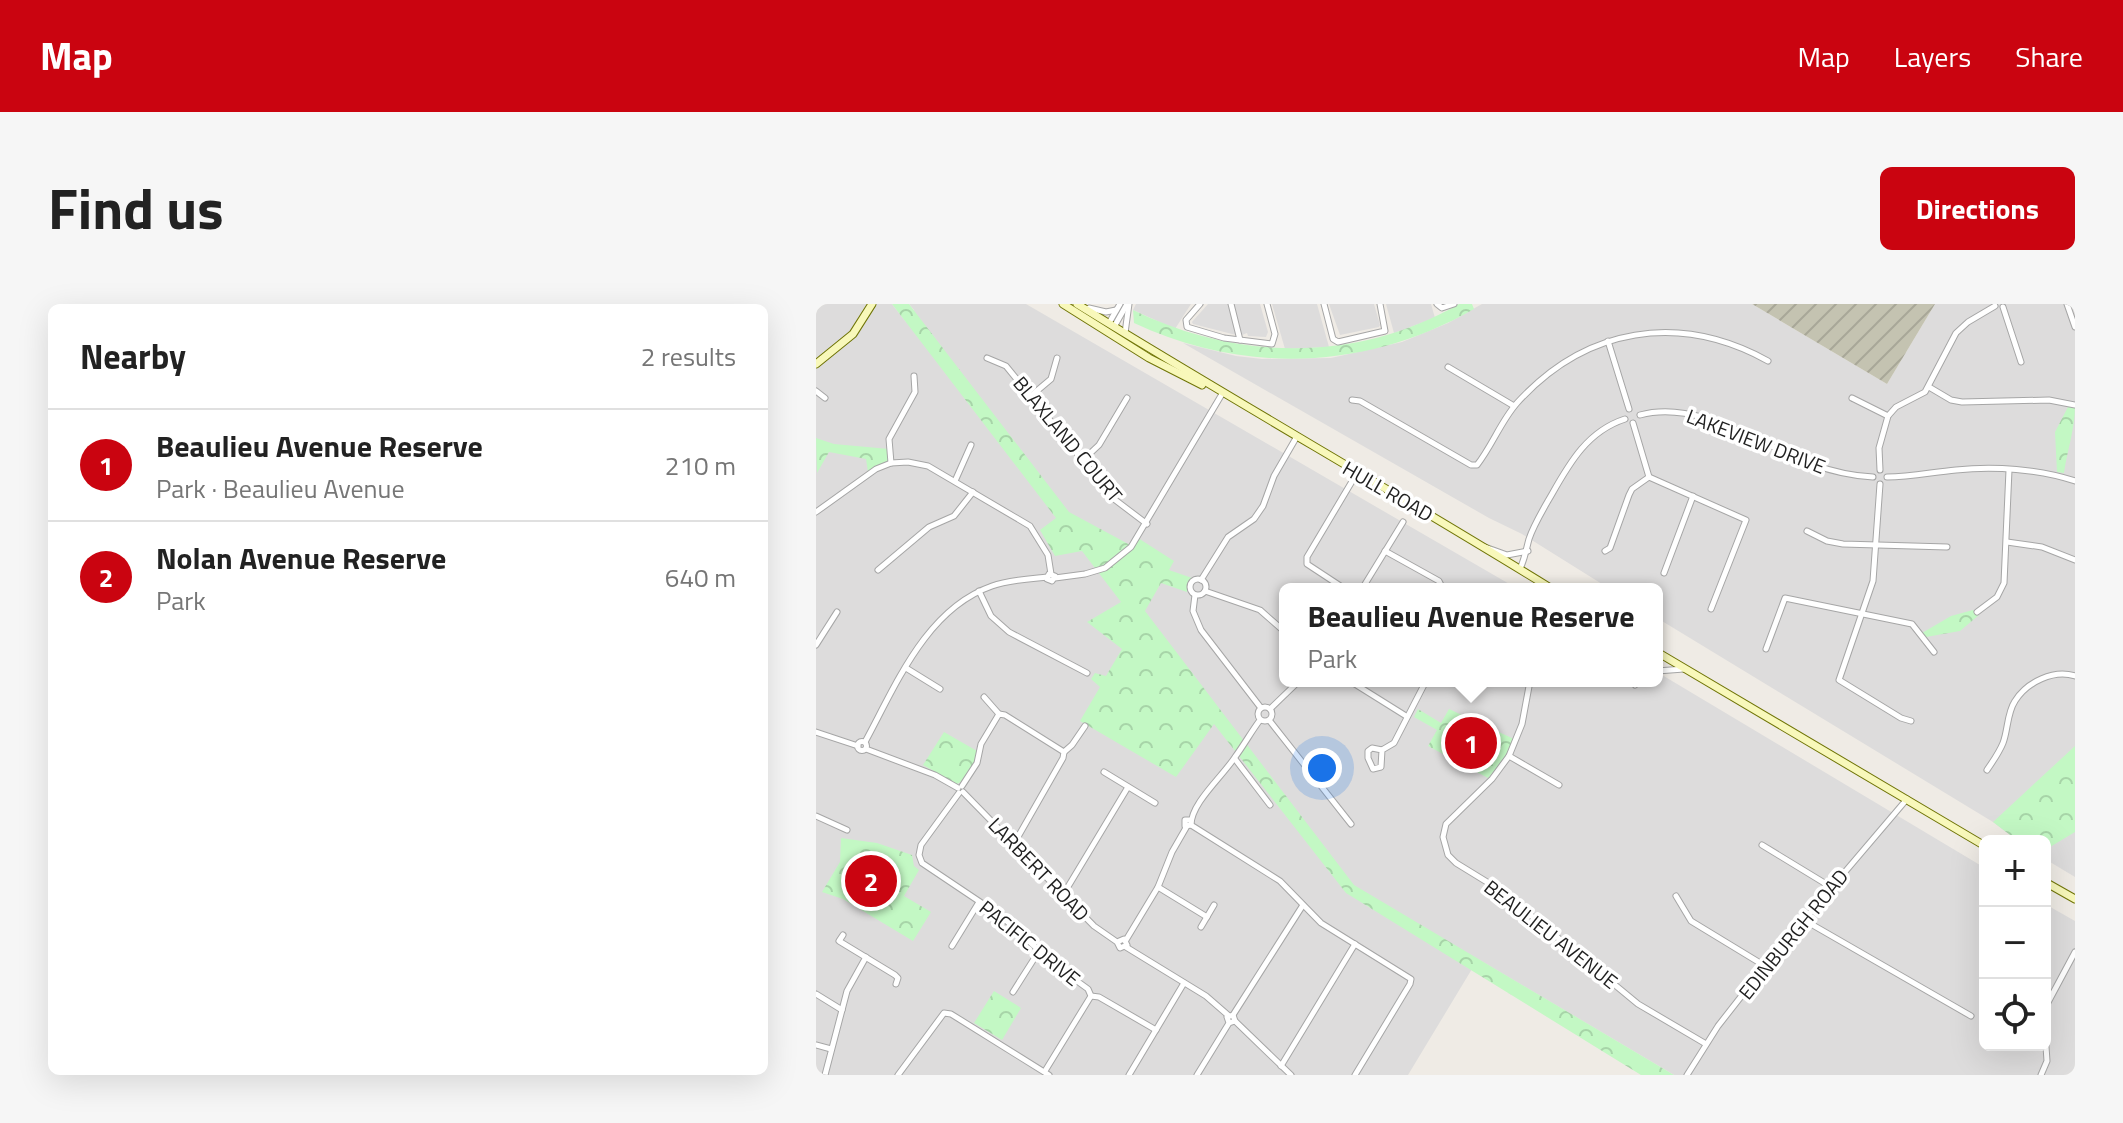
<!DOCTYPE html>
<meta charset="utf-8">
<style>
body{margin:0;font-family:"Titillium Web",sans-serif;background:#f6f6f6;color:#222}
.controls{position:absolute;right:24px;bottom:24px;display:grid;overflow:hidden;border-radius:12px;box-shadow:0 8px 32px #0002}
.controls button{width:72px;height:72px;display:grid;place-items:center;padding:0;border:0;border-bottom:2px solid #e0e0e0;background:#fff;color:#222;font:40px sans-serif}
.you{position:absolute;left:506px;top:464px;width:28px;height:28px;margin:-20px;border:6px solid #fff;border-radius:50%;background:#1a73e8;box-shadow:0 0 0 12px #1a73e833}
.badge{display:grid;place-items:center;width:52px;height:52px;border-radius:50%;background:#ca0410;color:#fff;font-size:26px;font-weight:700}
.pin{position:absolute;translate:-50% -50%;border:4px solid #fff;box-shadow:0 2px 8px #0006}
.popup{position:absolute;left:463px;top:279px;width:384px;height:104px;box-sizing:border-box;display:grid;place-content:center;border-radius:12px;background:#fff;filter:drop-shadow(0 2px 6px #0005);font-size:26px;white-space:nowrap;color:#767676}
.popup b{font-size:30px;color:#222}
.popup::after{content:'';position:absolute;left:50%;top:100%;margin-left:-16px;border:16px solid transparent;border-top-color:#fff}
.list{margin:0;padding:0;list-style:none}
h2{display:flex;justify-content:space-between;align-items:center;height:104px;margin:0;padding:0 32px;font-size:34px}
h2 small{font-size:26px;font-weight:400;color:#767676}
.list li{display:grid;grid-template-columns:52px 1fr auto;gap:24px;align-items:center;box-sizing:border-box;height:112px;padding:0 32px;border-top:2px solid #e0e0e0}
.list b{display:block;font-size:30px;white-space:nowrap}
.list p{margin:0;font-size:26px;white-space:nowrap;color:#767676}
.list em{font-size:26px;font-style:normal;color:#767676}
.icon{flex:none;width:44px;height:44px;fill:none;stroke:currentColor;stroke-width:2;stroke-linecap:round;stroke-linejoin:round}
.map{position:relative;flex:none;width:1259px;height:771px;overflow:hidden;border-radius:12px}
header{display:flex;align-items:center;gap:48px;box-sizing:border-box;height:112px;padding:0 40px;background:#ca0410;color:#fff}
header strong{font-size:38px}
nav{display:flex;gap:44px;margin-inline-start:auto;font-size:28px}
.intro{display:flex;align-items:center;justify-content:space-between;box-sizing:border-box;height:192px;padding:0 48px}
h1{margin:0;font-size:56px}
.button{padding:20px 36px;border-radius:12px;background:#ca0410;color:#fff;font-size:28px;font-weight:700}
main{display:flex;gap:48px;padding:0 48px}
aside{flex:1;background:#fff;border-radius:12px;box-shadow:0 8px 32px #0002}
.map>svg:first-child{display:block}
</style>
<header>
<strong>Map</strong>
<nav><a>Map</a><a>Layers</a><a>Share</a></nav>
</header>
<div class="intro"><h1>Find us</h1><a class="button">Directions</a></div>
<main>
<aside>
<h2>Nearby<small>2 results</small></h2>
<ul class="list">
<li><span class="badge">1</span><div><b>Beaulieu Avenue Reserve</b><p>Park · Beaulieu Avenue</p></div><em>210 m</em></li>
<li><span class="badge">2</span><div><b>Nolan Avenue Reserve</b><p>Park</p></div><em>640 m</em></li>
</ul>
</aside>
<div class="map">
<svg width="1259" height="771" viewBox="0 0 1259 771">
<defs>
<pattern id="construction-furrows" width="10" height="10" patternUnits="userSpaceOnUse" patternTransform="scale(2)"><rect width="10" height="10" fill="#c4c3b1"/><path d="M-1 1l2-2M0 10L10 0M9 11l2-2" fill="none" stroke="#a8a798"/></pattern>
<pattern id="park-crowns" width="20" height="18" patternUnits="userSpaceOnUse" patternTransform="scale(2)"><rect width="20" height="18" fill="#c3f8c4"/><path d="M2 6a3 3 0 1 1 6 0M12 15a3 3 0 1 1 6 0" fill="none" stroke="#a7d4a8"/></pattern>
</defs>
<rect width="100%" height="100%" fill="#efebe5"/>
<g fill="#dddcdc">
<path d="M 8,0 L 76,0 L 90,18 L 98,6 L 93,0 L 210,0 L 702,285 L 469,285 L 469,377 L 841,377 L 841,368 L 1169,564 L 1169,741 L 1229,741 L 1229,600 L 1259,617 L 1259,771 L 858,771 L 662,655 L 592,771 L 0,771 L 0,7 Z"/>
<path d="M 320,0 L 375,0 L 359,25 L 317,6 Z"/>
<path d="M 392,0 L 412,0 L 420,31 L 377,20 L 376,18 Z"/>
<path d="M 418,0 L 444,0 L 452,28 L 450,33 L 432,32 L 431,29 L 426,31 Z"/>
<path d="M 456,0 L 501,0 L 513,43 L 469,45 Z"/>
<path d="M 513,0 L 558,0 L 564,21 L 563,23 L 524,31 Z"/>
<path d="M 570,0 L 615,0 L 619,14 L 578,29 Z"/>
<path d="M 666,0 L 936,0 L 1071,80 L 1119,0 L 1259,0 L 1259,573 L 1229,555 L 1229,537 L 1202,537 L 1177,518 L 841,314 L 841,285 L 794,285 L 706,230 L 673,214 L 367,39 L 420,52 L 446,55 L 515,54 L 586,38 L 632,19 Z"/>
</g>
<path fill="url(#construction-furrows)" d="M 936,0 L 1119,0 L 1071,80 Z"/>
<g fill="url(#park-crowns)">
<path d="M 76,0 L 93,0 L 253,208 L 316,242 L 322,234 L 358,257 L 353,266 L 376,274 L 371,280 L 371,288 L 345,279 L 329,307 L 538,581 L 858,771 L 825,771 L 530,589 L 398,420 L 360,473 L 264,417 L 284,383 L 275,375 L 279,369 L 290,372 L 306,345 L 271,318 L 305,298 L 266,247 L 239,252 L 224,226 L 240,214 Z"/>
<path d="M 643,0 L 656,0 L 658,5 C 551,66 430,71 318,19 L 317,6 C 421,57 541,59 643,0 Z"/>
<path d="M 1253,101 L 1259,102 C 1259,125 1251,147 1248,169 L 1241,168 L 1239,128 Z"/>
<path d="M 0,134 L 18,140 L 73,145 L 74,158 L 58,163 L 52,168 L 50,155 L 13,148 L 1,169 Z"/>
<path d="M 1157,306 L 1163,311 L 1144,327 L 1110,333 L 1106,329 L 1135,312 Z"/>
<path d="M 602,405 L 625,419 L 633,405 L 698,435 L 689,454 L 672,474 L 612,442 L 621,426 L 598,413 Z"/>
<path d="M 128,428 L 161,447 C 159,459 152,475 141,480 L 107,461 Z"/>
<path d="M 1259,442 L 1259,528 L 1229,546 L 1229,537 L 1202,537 L 1177,518 Z"/>
<path d="M 25,534 L 61,539 L 96,551 L 98,562 L 103,566 L 88,592 L 115,608 L 97,637 L 27,595 L 6,588 L 24,558 Z"/>
<path d="M 178,687 L 205,704 L 186,736 L 158,719 Z"/>
</g>
<g fill="none" stroke-linecap="round" stroke-linejoin="round">
<g stroke="#a6a6a6" stroke-width="7">
<g id="street">
<path d="M 384,0 L 370,16 L 371,23 L 408,34 L 456,40 L 459,30 L 451,0"/>
<path d="M 415,0 L 424,36"/>
<path d="M 508,0 L 517,35 L 522,38 L 569,27 L 564,0"/>
<path d="M 621,0 L 626,4 L 638,0"/>
<path d="M 1251,0 L 1259,23"/>
<path d="M 1187,3 L 1205,58"/>
<path d="M 273,4 L 290,8 L 300,6"/>
<path d="M 293,19 L 304,0"/>
<path d="M 298,23 L 311,0"/>
<path d="M 309,29 L 313,0"/>
<path d="M 792,37 L 813,105"/>
<path d="M 171,54 L 190,62 L 298,195 L 331,220"/>
<path d="M 632,63 L 698,102"/>
<path d="M 1113,83 L 1135,96 L 1146,98 L 1233,96 L 1259,101"/>
<path d="M 0,87 L 9,94"/>
<path d="M 216,91 L 235,75 L 241,54"/>
<path d="M 1036,94 L 1072,112"/>
<path d="M 536,96 L 544,97 L 655,161 L 661,161 C 676,142 685,117 701,99 C 770,23 863,8 952,57"/>
<path d="M 824,111 C 881,95 944,140 996,160 C 1015,167 1036,172 1057,173"/>
<path d="M 817,119 L 833,173 L 930,216 L 895,305"/>
<path d="M 268,155 L 283,141 L 311,94"/>
<path d="M 75,159 L 73,135 L 99,88 L 98,72"/>
<path d="M 1064,166 L 1063,144 L 1072,112 L 1080,103 L 1109,88 L 1140,29 L 1152,18 L 1179,2"/>
<path d="M 1071,173 C 1095,173 1117,168 1140,166 C 1178,162 1223,165 1259,177"/>
<path d="M 139,177 L 155,141"/>
<path d="M 1064,180 L 1057,277 L 1023,376 L 1085,414 L 1095,417"/>
<path d="M 0,208 L 60,165 L 75,159 L 92,158 L 112,162 L 214,222 L 232,251 L 235,270"/>
<path d="M 991,227 L 1011,237 L 1027,240 L 1131,243"/>
<path d="M 1191,238 L 1226,243 L 1259,256"/>
<path d="M 669,243 L 691,251 L 712,247"/>
<path d="M 569,247 L 623,277 L 627,285"/>
<path d="M 789,247 L 794,244 L 813,191 L 816,185 L 833,173"/>
<path d="M 704,265 C 709,254 710,246 713,235 C 718,220 728,204 736,190 C 754,158 772,127 809,115"/>
<path d="M 62,266 L 113,223 L 138,212 L 157,188"/>
<path d="M 848,269 L 877,192"/>
<path d="M 233,270 L 239,272 L 236,277 L 231,275 Z"/>
<path d="M 239,274 L 269,270 L 289,264 L 315,243 L 406,90"/>
<circle cx="382" cy="283" r="8"/>
<path d="M 385,276 L 412,233 L 438,215 L 447,202 L 458,172 L 480,134"/>
<path d="M 529,285 L 491,260 L 491,253 L 541,169"/>
<path d="M 546,285 L 587,218"/>
<path d="M 163,287 L 175,312 L 193,328 L 271,369"/>
<path d="M 389,287 L 444,306 L 469,328"/>
<path d="M 379,291 L 377,307 L 385,326 L 445,404"/>
<path d="M 1161,308 L 1181,293 L 1188,279 L 1193,166"/>
<path d="M 0,341 L 21,308"/>
<path d="M 950,345 L 969,294 L 1096,320 L 1118,348"/>
<path d="M 90,364 L 124,385"/>
<path d="M 841,367 L 868,365"/>
<path d="M 534,377 L 590,412"/>
<path d="M 714,377 L 706,420 L 693,452 L 676,475 L 630,520 L 627,533 L 632,551 L 640,559 L 684,586 L 822,700 L 890,740"/>
<path d="M 819,381 L 824,377"/>
<path d="M 168,393 L 183,410"/>
<circle cx="449" cy="410" r="7"/>
<path d="M 454,405 L 483,377"/>
<path d="M 453,416 L 535,520"/>
<path d="M 0,428 L 42,442"/>
<circle cx="46" cy="442" r="4.5"/>
<path d="M 49,438 C 80,381 110,305 176,282 C 193,276 212,275 231,273"/>
<path d="M 50,445 L 119,471 L 142,484"/>
<path d="M 566,446 L 565,463 L 557,465 L 552,454 L 552,447 L 556,444 L 566,446 L 578,439 L 610,377"/>
<path d="M 248,448 L 256,441 L 269,422"/>
<path d="M 693,452 L 743,481"/>
<path d="M 419,455 L 454,501"/>
<path d="M 1171,466 C 1177,457 1183,449 1187,439 C 1192,426 1191,409 1199,397 C 1211,378 1238,365 1259,372"/>
<path d="M 288,468 L 339,499"/>
<path d="M 146,482 L 161,459 L 165,440 L 183,410 L 189,411 L 248,448 L 247,454 L 199,538"/>
<path d="M 147,488 L 278,622 L 301,638 L 304,644 L 311,641 L 308,635 L 301,638"/>
<path d="M 143,489 L 105,541 L 103,551 L 106,559 L 185,612 L 239,661 L 272,685 L 275,692 L 229,767"/>
<path d="M 0,512 L 31,526"/>
<path d="M 375,516 L 369,516 L 369,522 L 375,521 C 375,499 407,472 419,453 C 428,441 435,428 444,416"/>
<path d="M 375,521 L 464,577 L 505,619 L 595,675 L 594,680 L 539,771"/>
<path d="M 946,541 L 1015,583"/>
<path d="M 342,583 L 391,613"/>
<path d="M 247,591 L 312,483"/>
<path d="M 860,592 L 875,617 L 949,662"/>
<path d="M 988,616 L 1155,712"/>
<path d="M 385,623 L 398,601"/>
<path d="M 27,631 L 23,637 L 79,671 L 82,674 L 80,680"/>
<path d="M 310,636 L 342,583 L 356,548 L 371,522"/>
<path d="M 136,642 L 163,598"/>
<path d="M 310,643 L 390,692 L 413,712"/>
<path d="M 197,688 L 223,647"/>
<path d="M 0,690 L 26,706"/>
<path d="M 275,692 L 283,693 L 340,726"/>
<path d="M 1229,704 L 1259,648"/>
<path d="M 417,711 L 487,601"/>
<path d="M 419,717 L 475,771"/>
<path d="M 0,741 L 15,745"/>
<path d="M 465,762 L 539,640"/>
<path d="M 9,771 L 31,687 L 50,653"/>
<path d="M 82,771 L 128,709 L 135,710 L 233,771"/>
<path d="M 313,771 L 368,679"/>
<path d="M 381,771 L 413,719 L 411,713 L 417,711 L 419,717 L 413,719"/>
<path d="M 871,771 L 902,722 L 949,662 L 1091,495"/>
<path d="M 1225,771 L 1231,757 L 1229,728"/>
</g>
</g>
<g stroke="#707507" stroke-width="9">
<g id="secondary">
<path d="M 247,0 L 333,54 L 386,81"/>
<path d="M 261,0 C 418,97 579,188 736,285"/>
<path d="M 0,60 L 37,30 L 56,0"/>
<path d="M 841,348 L 1169,542"/>
<path d="M 1229,578 L 1259,595"/>
</g>
</g>
<use href="#street" stroke="#fff" stroke-width="5"/>
<use href="#secondary" stroke="#f8f8ba" stroke-width="7"/>
</g>
<g text-anchor="middle" dominant-baseline="central" stroke-width="7" stroke-linejoin="round" paint-order="stroke">
<g font-size="20" fill="#1f1f1f" stroke="#fff">
<text transform="translate(252 135) rotate(50)">BLAXLAND COURT</text>
<text transform="translate(940 137) rotate(21)">LAKEVIEW DRIVE</text>
<text transform="translate(572 187) rotate(30)">HULL ROAD</text>
<text transform="translate(223 565) rotate(46)">LARBERT ROAD</text>
<text transform="translate(735 630) rotate(38)">BEAULIEU AVENUE</text>
<text transform="translate(977 630) rotate(-51)">EDINBURGH ROAD</text>
<text transform="translate(214 639) rotate(39)">PACIFIC DRIVE</text>
</g>
</g>
</svg>
<div class="controls">
<button>+</button>
<button>−</button>
<button><svg class="icon" aria-label="locate" viewBox="0 0 24 24"><circle cx="12" cy="12" r="6"/><path d="M12 2v4M12 18v4M2 12h4M18 12h4"/></svg></button>
</div>
<div class="you"></div>
<div class="pin badge" style="left:655px;top:439px">1</div>
<div class="popup"><b>Beaulieu Avenue Reserve</b>Park</div>
<div class="pin badge" style="left:55px;top:577px">2</div>
</div>
</main>
